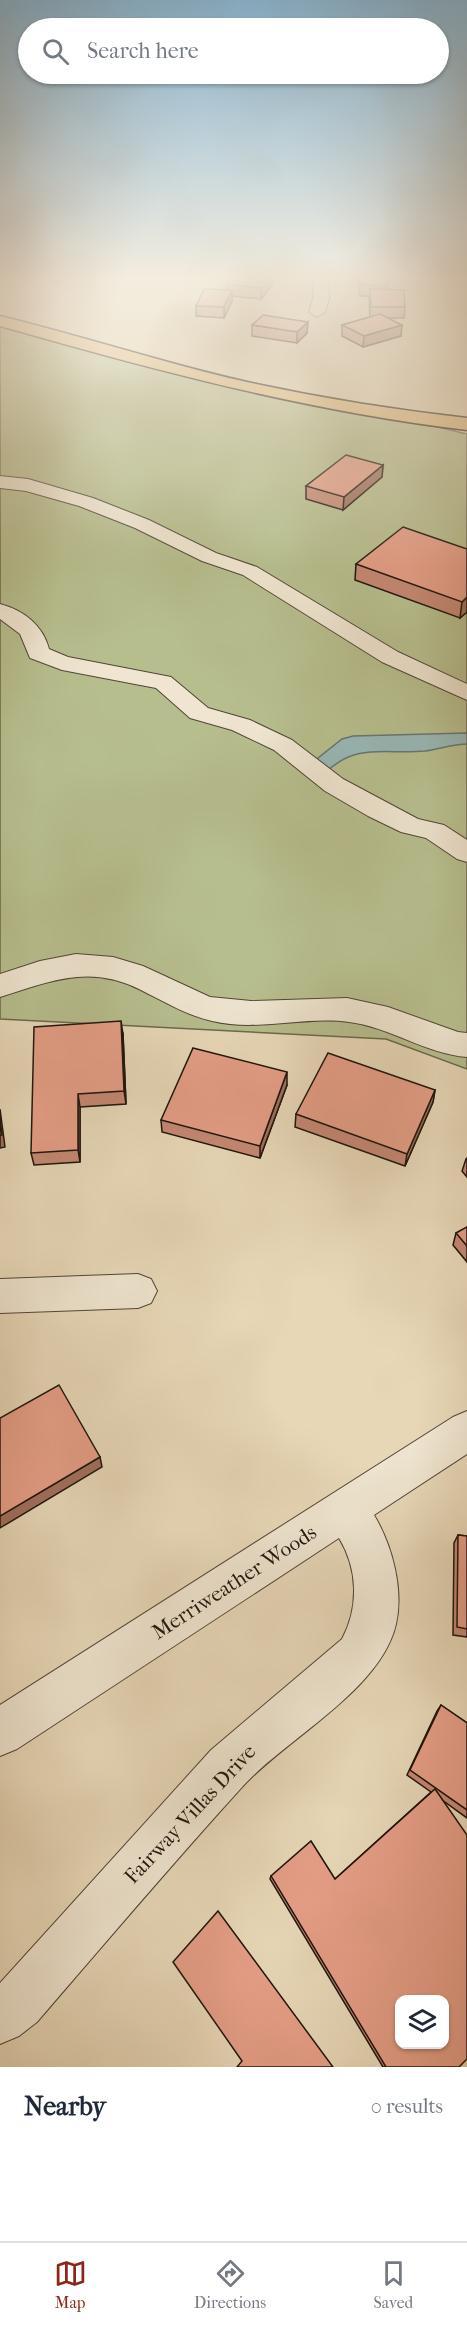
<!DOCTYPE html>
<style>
body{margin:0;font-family:"IM FELL French Canon",serif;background:#f2f2f3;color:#1f2937}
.controls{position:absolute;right:18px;bottom:18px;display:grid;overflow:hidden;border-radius:12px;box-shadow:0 2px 4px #0004}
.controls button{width:54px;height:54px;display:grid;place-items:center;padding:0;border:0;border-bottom:2px solid #e0e1e3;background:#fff;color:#1f2937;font:30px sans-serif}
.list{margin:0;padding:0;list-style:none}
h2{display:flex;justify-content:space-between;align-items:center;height:78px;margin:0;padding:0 24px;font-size:26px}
h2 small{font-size:20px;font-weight:400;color:#747a83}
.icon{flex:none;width:33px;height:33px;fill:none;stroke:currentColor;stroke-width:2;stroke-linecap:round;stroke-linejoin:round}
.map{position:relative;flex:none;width:467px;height:2067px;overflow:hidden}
.search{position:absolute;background:#fff;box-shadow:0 2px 4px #0004;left:18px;right:18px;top:18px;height:66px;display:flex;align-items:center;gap:15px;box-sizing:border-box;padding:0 21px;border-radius:33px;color:#747a83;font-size:22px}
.sheet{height:174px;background:#fff}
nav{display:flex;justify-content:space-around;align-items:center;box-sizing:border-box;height:84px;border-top:2px solid #e0e1e3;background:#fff;font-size:16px;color:#747a83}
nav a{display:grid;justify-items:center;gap:3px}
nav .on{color:#8f2418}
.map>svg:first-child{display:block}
</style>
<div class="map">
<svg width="467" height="2067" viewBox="0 0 467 2067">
<rect width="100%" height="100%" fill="#e7d7b7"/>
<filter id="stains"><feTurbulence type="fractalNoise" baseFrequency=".00333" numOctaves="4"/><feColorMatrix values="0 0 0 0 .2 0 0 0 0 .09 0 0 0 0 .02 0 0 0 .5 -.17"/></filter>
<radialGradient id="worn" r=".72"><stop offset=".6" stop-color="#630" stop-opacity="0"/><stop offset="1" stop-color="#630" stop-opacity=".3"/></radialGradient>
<path fill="#b7be8e" stroke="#6a694e" stroke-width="1.5" d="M 0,316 L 189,367 L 467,434 L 467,1069 L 386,1039 L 0,1019 Z"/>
<path fill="#98b8b6" stroke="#677672" stroke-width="1.5" d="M 467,733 L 467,744 C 453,744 439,749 425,751 C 386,755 358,742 326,772 L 313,762 L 342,739 L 353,736 Z"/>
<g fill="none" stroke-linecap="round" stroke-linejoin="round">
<g stroke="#504538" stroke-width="2">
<g id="minor">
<path d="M 314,279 L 328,279 L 329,299 L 325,312 L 317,317 L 309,312 L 313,299 Z"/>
<path d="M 0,476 L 28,479 L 93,498 L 149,520 L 216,553 L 257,567 L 398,652 L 467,684 L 467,700 L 382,662 L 243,575 L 202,561 L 135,528 L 79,506 L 26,491 L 0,488 Z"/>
<path d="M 0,604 C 23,610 43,625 49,649 L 68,657 L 171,677 L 208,708 L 250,720 L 292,740 L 343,779 L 418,819 L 444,825 L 467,840 L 467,862 L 457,859 L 426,838 L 401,832 L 368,816 L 325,791 L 274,750 L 232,730 L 190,718 L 156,688 L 62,670 L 30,658 L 20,634 L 0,619 Z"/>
<path d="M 76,954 L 113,957 L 143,966 L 210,997 L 251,1001 L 347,998 L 388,1007 L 458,1032 L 467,1033 L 467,1057 C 426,1054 390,1027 349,1022 C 304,1016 257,1032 212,1021 C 186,1015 165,1002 141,990 C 89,964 52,981 0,997 L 0,974 L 40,961 Z"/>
<path d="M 138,1274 L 151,1279 L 157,1291 L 151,1303 L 138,1308 L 0,1313 L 0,1279 Z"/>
<path d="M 467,1411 L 467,1454 L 374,1515 C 392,1545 404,1589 396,1624 C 381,1690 287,1738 243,1786 C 173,1863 105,1943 37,2022 L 19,2036 L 0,2044 L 0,1983 L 211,1750 L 342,1639 C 359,1607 358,1569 339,1538 L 17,1749 L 0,1756 L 0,1705 L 453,1417 Z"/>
</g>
</g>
<g stroke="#1e140d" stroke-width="3">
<path id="major" d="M 0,316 C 77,335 152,359 229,378 C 308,396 387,409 467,418 L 467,430 C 307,411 154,370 0,326 Z"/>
</g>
<use href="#minor" fill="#efe5d0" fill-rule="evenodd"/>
<use href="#major" fill="#e4bc7c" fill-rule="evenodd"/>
</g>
<g fill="#c58874" stroke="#1e140d" stroke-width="1.5">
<path d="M 41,279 L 65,279 L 57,283 Z"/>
<path d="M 268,279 L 274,279 L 274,282 L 261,299 L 232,296 L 232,301 L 224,318 L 196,316 L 196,306 L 227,290 L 227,284 Z"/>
<path d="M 358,279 L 387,279 L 388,289 L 405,307 L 404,318 L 387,318 L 401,336 L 363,347 L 342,336 L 342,325 L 370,317 L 369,296 L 360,296 Z"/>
<path d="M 252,325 L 307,333 L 297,343 L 252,336 Z"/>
<path d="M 383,465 L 382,477 L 343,510 L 306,499 L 306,486 Z"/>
<path d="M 467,549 L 467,612 L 460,618 L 355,580 L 356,564 Z"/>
<path d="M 123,1034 L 126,1104 L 80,1107 L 80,1162 L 34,1165 L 31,1153 Z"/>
<path d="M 287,1085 L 260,1158 L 162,1132 L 161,1120 Z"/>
<path d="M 435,1090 L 433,1102 L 405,1166 L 295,1127 L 296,1114 Z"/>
<path d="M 467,1158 L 467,1177 L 462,1171 L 466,1159 Z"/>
<path d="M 467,1227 L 467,1262 L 453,1245 L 456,1233 Z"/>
<path d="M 458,1535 L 467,1536 L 467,1637 L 453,1635 L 454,1543 Z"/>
<path d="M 441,1705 L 467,1723 L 467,1818 L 442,1800 L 459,2067 L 383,2067 L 270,1879 L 271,1876 L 335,1879 L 431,1792 L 407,1775 L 437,1711 Z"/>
</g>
<g fill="#a06f5e" stroke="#1e140d" stroke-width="1.5">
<path d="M 57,279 L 65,279 L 57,283 Z"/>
<path d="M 268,279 L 274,279 L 274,282 L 261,299 L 261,288 Z"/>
<path d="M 232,290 L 232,301 L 224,318 L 224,307 Z"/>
<path d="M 308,322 L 307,333 L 297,343 L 297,332 Z"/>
<path d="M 402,325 L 401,336 L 363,347 L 364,336 Z"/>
<path d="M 383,465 L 382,477 L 343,510 L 344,497 Z"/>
<path d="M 467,597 L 467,612 L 460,618 L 462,602 Z"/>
<path d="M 121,1021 L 123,1034 L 126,1104 L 124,1091 Z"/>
<path d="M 287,1072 L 287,1085 L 260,1158 L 260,1146 Z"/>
<path d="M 435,1090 L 433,1102 L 405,1166 L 407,1154 Z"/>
<path d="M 78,1094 L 80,1107 L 80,1162 L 78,1150 Z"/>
<path d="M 0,1109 L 5,1147 L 0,1148 Z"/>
<path d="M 100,1457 L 102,1467 L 0,1528 L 0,1516 Z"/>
</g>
<g fill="#e59e87" stroke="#1e140d" stroke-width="1.5" fill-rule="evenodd">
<path d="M 231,279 L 268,279 L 261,288 L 227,284 Z"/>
<path d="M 360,279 L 387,279 L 388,285 L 361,285 Z"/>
<path d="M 204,289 L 232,290 L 224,307 L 196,306 Z"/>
<path d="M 370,289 L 404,290 L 405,307 L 371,307 Z"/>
<path d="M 380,314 L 402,325 L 364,336 L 342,325 Z"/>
<path d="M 263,315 L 308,322 L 297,332 L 252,325 Z"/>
<path d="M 346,455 L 383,465 L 344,497 L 306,486 Z"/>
<path d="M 403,527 L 467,549 L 467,597 L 462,602 L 356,564 Z"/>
<path d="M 121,1021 L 124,1091 L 78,1094 L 78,1150 L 31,1153 L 34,1027 Z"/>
<path d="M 193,1048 L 287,1072 L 260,1146 L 161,1120 Z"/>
<path d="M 328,1053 L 435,1090 L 407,1154 L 296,1114 Z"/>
<path d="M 0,1119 L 2,1135 L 0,1135 Z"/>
<path d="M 467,1227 L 467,1246 L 456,1233 Z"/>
<path d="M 59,1385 L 100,1457 L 0,1516 L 0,1418 Z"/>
<path d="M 458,1535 L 467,1536 L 467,1629 L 457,1627 Z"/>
<path d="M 441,1705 L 467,1723 L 467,1810 L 410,1770 Z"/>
<path d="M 435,1789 L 467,1835 L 467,2059 L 459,2067 L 386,2067 L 271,1876 L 311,1841 L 335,1879 ZM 399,2000 L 444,2000 L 444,2044 L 399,2044 Z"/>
<path d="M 218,1911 L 333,2067 L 237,2067 L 242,2061 L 173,1962 Z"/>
</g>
<linearGradient id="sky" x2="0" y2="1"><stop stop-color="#88b6d4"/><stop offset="0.49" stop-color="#f4eddf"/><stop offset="1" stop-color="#f4eddf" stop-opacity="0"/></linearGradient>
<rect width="467" height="568" fill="url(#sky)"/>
<g text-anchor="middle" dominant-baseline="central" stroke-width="4.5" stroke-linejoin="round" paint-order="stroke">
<g font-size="21" fill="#1e140d" stroke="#efe5d0">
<text transform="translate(234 1582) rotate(-33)">Merriweather Woods</text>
<text transform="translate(190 1814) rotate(-47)">Fairway Villas Drive</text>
</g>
</g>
<rect width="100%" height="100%" filter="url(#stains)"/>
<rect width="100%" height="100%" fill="url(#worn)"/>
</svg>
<div class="controls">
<button><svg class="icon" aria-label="layers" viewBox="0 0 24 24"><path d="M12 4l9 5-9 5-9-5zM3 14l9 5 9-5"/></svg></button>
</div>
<div class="search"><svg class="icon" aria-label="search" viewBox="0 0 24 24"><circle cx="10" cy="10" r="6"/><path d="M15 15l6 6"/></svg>Search here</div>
</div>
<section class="sheet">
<h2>Nearby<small>0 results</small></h2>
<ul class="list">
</ul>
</section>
<nav>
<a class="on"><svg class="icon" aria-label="map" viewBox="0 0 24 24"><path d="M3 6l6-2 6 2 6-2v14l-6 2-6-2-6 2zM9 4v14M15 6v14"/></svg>Map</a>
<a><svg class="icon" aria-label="directions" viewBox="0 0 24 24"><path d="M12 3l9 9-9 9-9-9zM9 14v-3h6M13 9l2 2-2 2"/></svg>Directions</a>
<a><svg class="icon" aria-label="saved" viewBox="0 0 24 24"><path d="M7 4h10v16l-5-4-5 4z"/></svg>Saved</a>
</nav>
